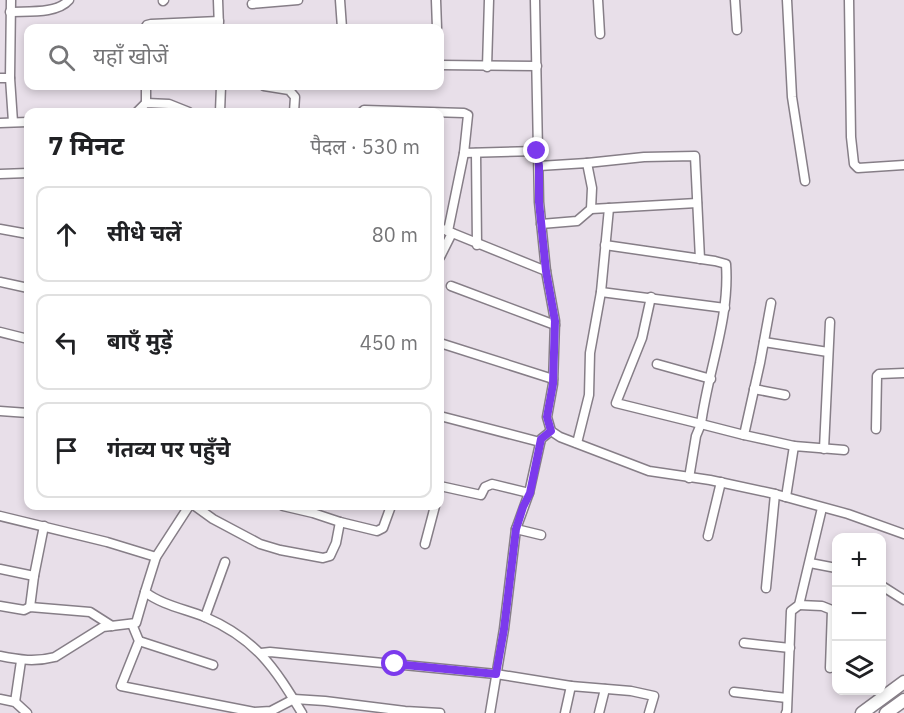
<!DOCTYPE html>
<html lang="hi">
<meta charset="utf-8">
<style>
body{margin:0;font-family:"IBM Plex Sans","Noto Sans Devanagari",sans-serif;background:#f6f6f6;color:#202124}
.controls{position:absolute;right:18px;bottom:18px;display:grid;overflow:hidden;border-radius:12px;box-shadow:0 3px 9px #0003}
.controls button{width:54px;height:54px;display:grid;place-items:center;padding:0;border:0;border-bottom:2px solid #e0e0e0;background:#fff;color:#202124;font:30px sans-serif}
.stop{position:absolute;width:18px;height:18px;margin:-14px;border:4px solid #7c3aed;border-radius:50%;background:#fff}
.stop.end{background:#7c3aed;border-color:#fff;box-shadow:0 2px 6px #0008}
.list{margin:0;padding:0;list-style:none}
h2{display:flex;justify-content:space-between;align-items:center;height:78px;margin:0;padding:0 24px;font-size:26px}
h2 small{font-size:20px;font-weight:400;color:#757577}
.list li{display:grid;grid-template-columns:39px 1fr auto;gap:18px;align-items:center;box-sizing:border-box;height:96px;margin:0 12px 12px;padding:0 12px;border:2px solid #e0e0e0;border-radius:12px}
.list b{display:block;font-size:22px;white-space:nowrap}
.list em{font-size:20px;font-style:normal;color:#757577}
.icon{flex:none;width:33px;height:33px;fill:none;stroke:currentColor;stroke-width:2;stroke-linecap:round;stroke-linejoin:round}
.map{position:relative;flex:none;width:904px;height:713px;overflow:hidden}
.search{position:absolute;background:#fff;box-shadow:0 3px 9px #0003;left:24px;top:24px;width:420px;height:66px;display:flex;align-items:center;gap:15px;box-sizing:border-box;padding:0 21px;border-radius:12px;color:#757577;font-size:22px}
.panel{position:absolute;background:#fff;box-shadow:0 3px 9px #0003;left:24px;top:108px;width:420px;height:402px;border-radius:12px}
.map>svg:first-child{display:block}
</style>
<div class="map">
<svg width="904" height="713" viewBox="0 0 904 713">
<rect width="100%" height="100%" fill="#e8dfe9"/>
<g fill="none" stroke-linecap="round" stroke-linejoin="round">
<g stroke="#867e87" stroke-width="11">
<g id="street">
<path d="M 218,0 L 219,28"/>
<path d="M 340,0 L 342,28"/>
<path d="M 436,0 L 437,28"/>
<path d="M 535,0 L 539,202 L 546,271 L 555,321 L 553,384 L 547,417 L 551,431 L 560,437 L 649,471 L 710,480 L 775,494 L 848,514 L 904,534"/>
<path d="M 598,0 L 600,34"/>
<path d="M 735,0 L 737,30"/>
<path d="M 787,0 L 792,97 L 805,181"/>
<path d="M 849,0 L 851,137 L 854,164 L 858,168 L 904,165"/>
<path d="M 163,1 L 164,0"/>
<path d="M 252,4 L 298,0"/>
<path d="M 10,12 C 28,11 57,14 69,0"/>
<path d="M 145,28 L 147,25 L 151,24 L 219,21"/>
<path d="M 440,65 L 537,66"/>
<path d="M 487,67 L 489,0"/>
<path d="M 0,78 L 10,78 L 13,122"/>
<path d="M 10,78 L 11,0"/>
<path d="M 146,86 L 146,103"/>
<path d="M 264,86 L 289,90 L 295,97 L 294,112"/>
<path d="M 137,112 L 146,103 L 169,104 L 189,112"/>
<path d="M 220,112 L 221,86"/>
<path d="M 362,112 L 364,110 L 464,113 L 468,115 L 464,153 L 537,151"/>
<path d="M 0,123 L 28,122"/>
<path d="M 476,153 L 477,245"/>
<path d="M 587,163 L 644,157 L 695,156 L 700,259"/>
<path d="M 539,166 L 587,163 L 592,188 L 591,209 L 577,221 L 541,224"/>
<path d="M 0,174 L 28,173"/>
<path d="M 591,209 L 697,203"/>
<path d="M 440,228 L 546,271"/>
<path d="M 0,229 L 28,234"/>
<path d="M 448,231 L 464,153"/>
<path d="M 605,245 L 715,261 L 726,264 C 730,319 708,370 701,424 L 744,435"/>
<path d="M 440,257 L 452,233"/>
<path d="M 0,282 L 28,288"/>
<path d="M 451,286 L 555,325"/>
<path d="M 601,292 L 725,308"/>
<path d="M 651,297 L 642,338 L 616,403 L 701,424 L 696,436 L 689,478"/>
<path d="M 771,303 L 760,363 L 744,435 L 794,446"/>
<path d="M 0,332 L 28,339"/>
<path d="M 764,342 L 828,352"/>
<path d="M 440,343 L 553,379"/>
<path d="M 657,364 L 711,379"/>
<path d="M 754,389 L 785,395"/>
<path d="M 0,411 L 28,413"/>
<path d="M 440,416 L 540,442"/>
<path d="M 876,429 L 877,376 L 879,374 L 904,373"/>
<path d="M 577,443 L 589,395 L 590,353 L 601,292 L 609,208"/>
<path d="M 824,449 L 830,322"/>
<path d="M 440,486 L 481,495 L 485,487 L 492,484 L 529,493"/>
<path d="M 786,497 L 794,446 L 844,450"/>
<path d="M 189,506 L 156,557 L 145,592 C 162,605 185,609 205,617 C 256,639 274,667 302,713"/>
<path d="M 195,506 L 213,519 L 260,544 L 280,550 L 323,558 L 330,556 L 336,543 L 340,522 L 377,531 L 383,528 L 391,506"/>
<path d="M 283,506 L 313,513 L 340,522"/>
<path d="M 0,516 L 107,542 L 156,557"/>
<path d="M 516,529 L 541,535"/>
<path d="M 708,536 L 721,482"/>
<path d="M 425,544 L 435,506"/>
<path d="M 810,563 L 836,568"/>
<path d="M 0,569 L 34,576"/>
<path d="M 882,586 L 904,600"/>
<path d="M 766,588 L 775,494"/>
<path d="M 799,605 L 822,606 L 832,610 L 830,668"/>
<path d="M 0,606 L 24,610 L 30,607 L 90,612 L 112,626"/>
<path d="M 30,607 L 34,576 L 44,526"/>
<path d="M 205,617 L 225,562"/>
<path d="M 132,624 L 139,641 L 121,686 L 254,712 L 271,711 L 294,699 L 325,701 L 405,711 L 440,713"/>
<path d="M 139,641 L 213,665"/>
<path d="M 744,643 L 790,648"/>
<path d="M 261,653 L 270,652 L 496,674 L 571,686"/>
<path d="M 0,656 C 19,660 36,662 55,657 L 103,627 L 136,623 L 145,592"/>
<path d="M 734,692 L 787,698"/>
<path d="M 0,699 L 15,702 L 27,713"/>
<path d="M 15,702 L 21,661"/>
<path d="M 490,713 L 504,629 L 516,529 L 529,493 L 541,439 L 551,431"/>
<path d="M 565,713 L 571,686 L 631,691 L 654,696 L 649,713"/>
<path d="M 599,713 L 605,689"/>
<path d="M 786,713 L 787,711 L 791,611 L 799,605 L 822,508"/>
</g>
</g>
<g stroke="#867e87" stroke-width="15">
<g id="secondary">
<path d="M 862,713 L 904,682"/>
<path d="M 886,713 L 904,700"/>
</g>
</g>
<use href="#street" stroke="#fff" stroke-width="8"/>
<use href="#secondary" stroke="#fff" stroke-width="12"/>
</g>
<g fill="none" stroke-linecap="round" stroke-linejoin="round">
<path stroke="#7c3aed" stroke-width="8" d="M 395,664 L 496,674 L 504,629 L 516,529 L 523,507 L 530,493 L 541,439 L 551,431 L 547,417 L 553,384 L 555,321 L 546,271 L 539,202 L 539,166 L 537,151"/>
</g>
</svg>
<div class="controls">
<button>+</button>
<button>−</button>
<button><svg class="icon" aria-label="layers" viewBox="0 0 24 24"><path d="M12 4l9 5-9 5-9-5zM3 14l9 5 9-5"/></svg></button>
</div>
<div class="stop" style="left:395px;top:664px"></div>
<div class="stop end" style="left:537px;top:151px"></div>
<div class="search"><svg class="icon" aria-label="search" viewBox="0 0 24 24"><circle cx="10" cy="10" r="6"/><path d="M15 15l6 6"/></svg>यहाँ खोजें</div>
<section class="panel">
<h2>7 मिनट<small>पैदल · 530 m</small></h2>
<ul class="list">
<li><svg class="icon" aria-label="ahead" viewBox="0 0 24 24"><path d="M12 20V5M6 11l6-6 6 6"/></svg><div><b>सीधे चलें</b></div><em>80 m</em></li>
<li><svg class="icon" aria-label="left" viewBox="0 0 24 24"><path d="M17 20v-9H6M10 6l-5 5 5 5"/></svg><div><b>बाएँ मुड़ें</b></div><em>450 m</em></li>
<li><svg class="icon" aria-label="arrive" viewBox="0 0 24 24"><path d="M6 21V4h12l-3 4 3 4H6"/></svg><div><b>गंतव्य पर पहुँचे</b></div></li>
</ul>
</section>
</div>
